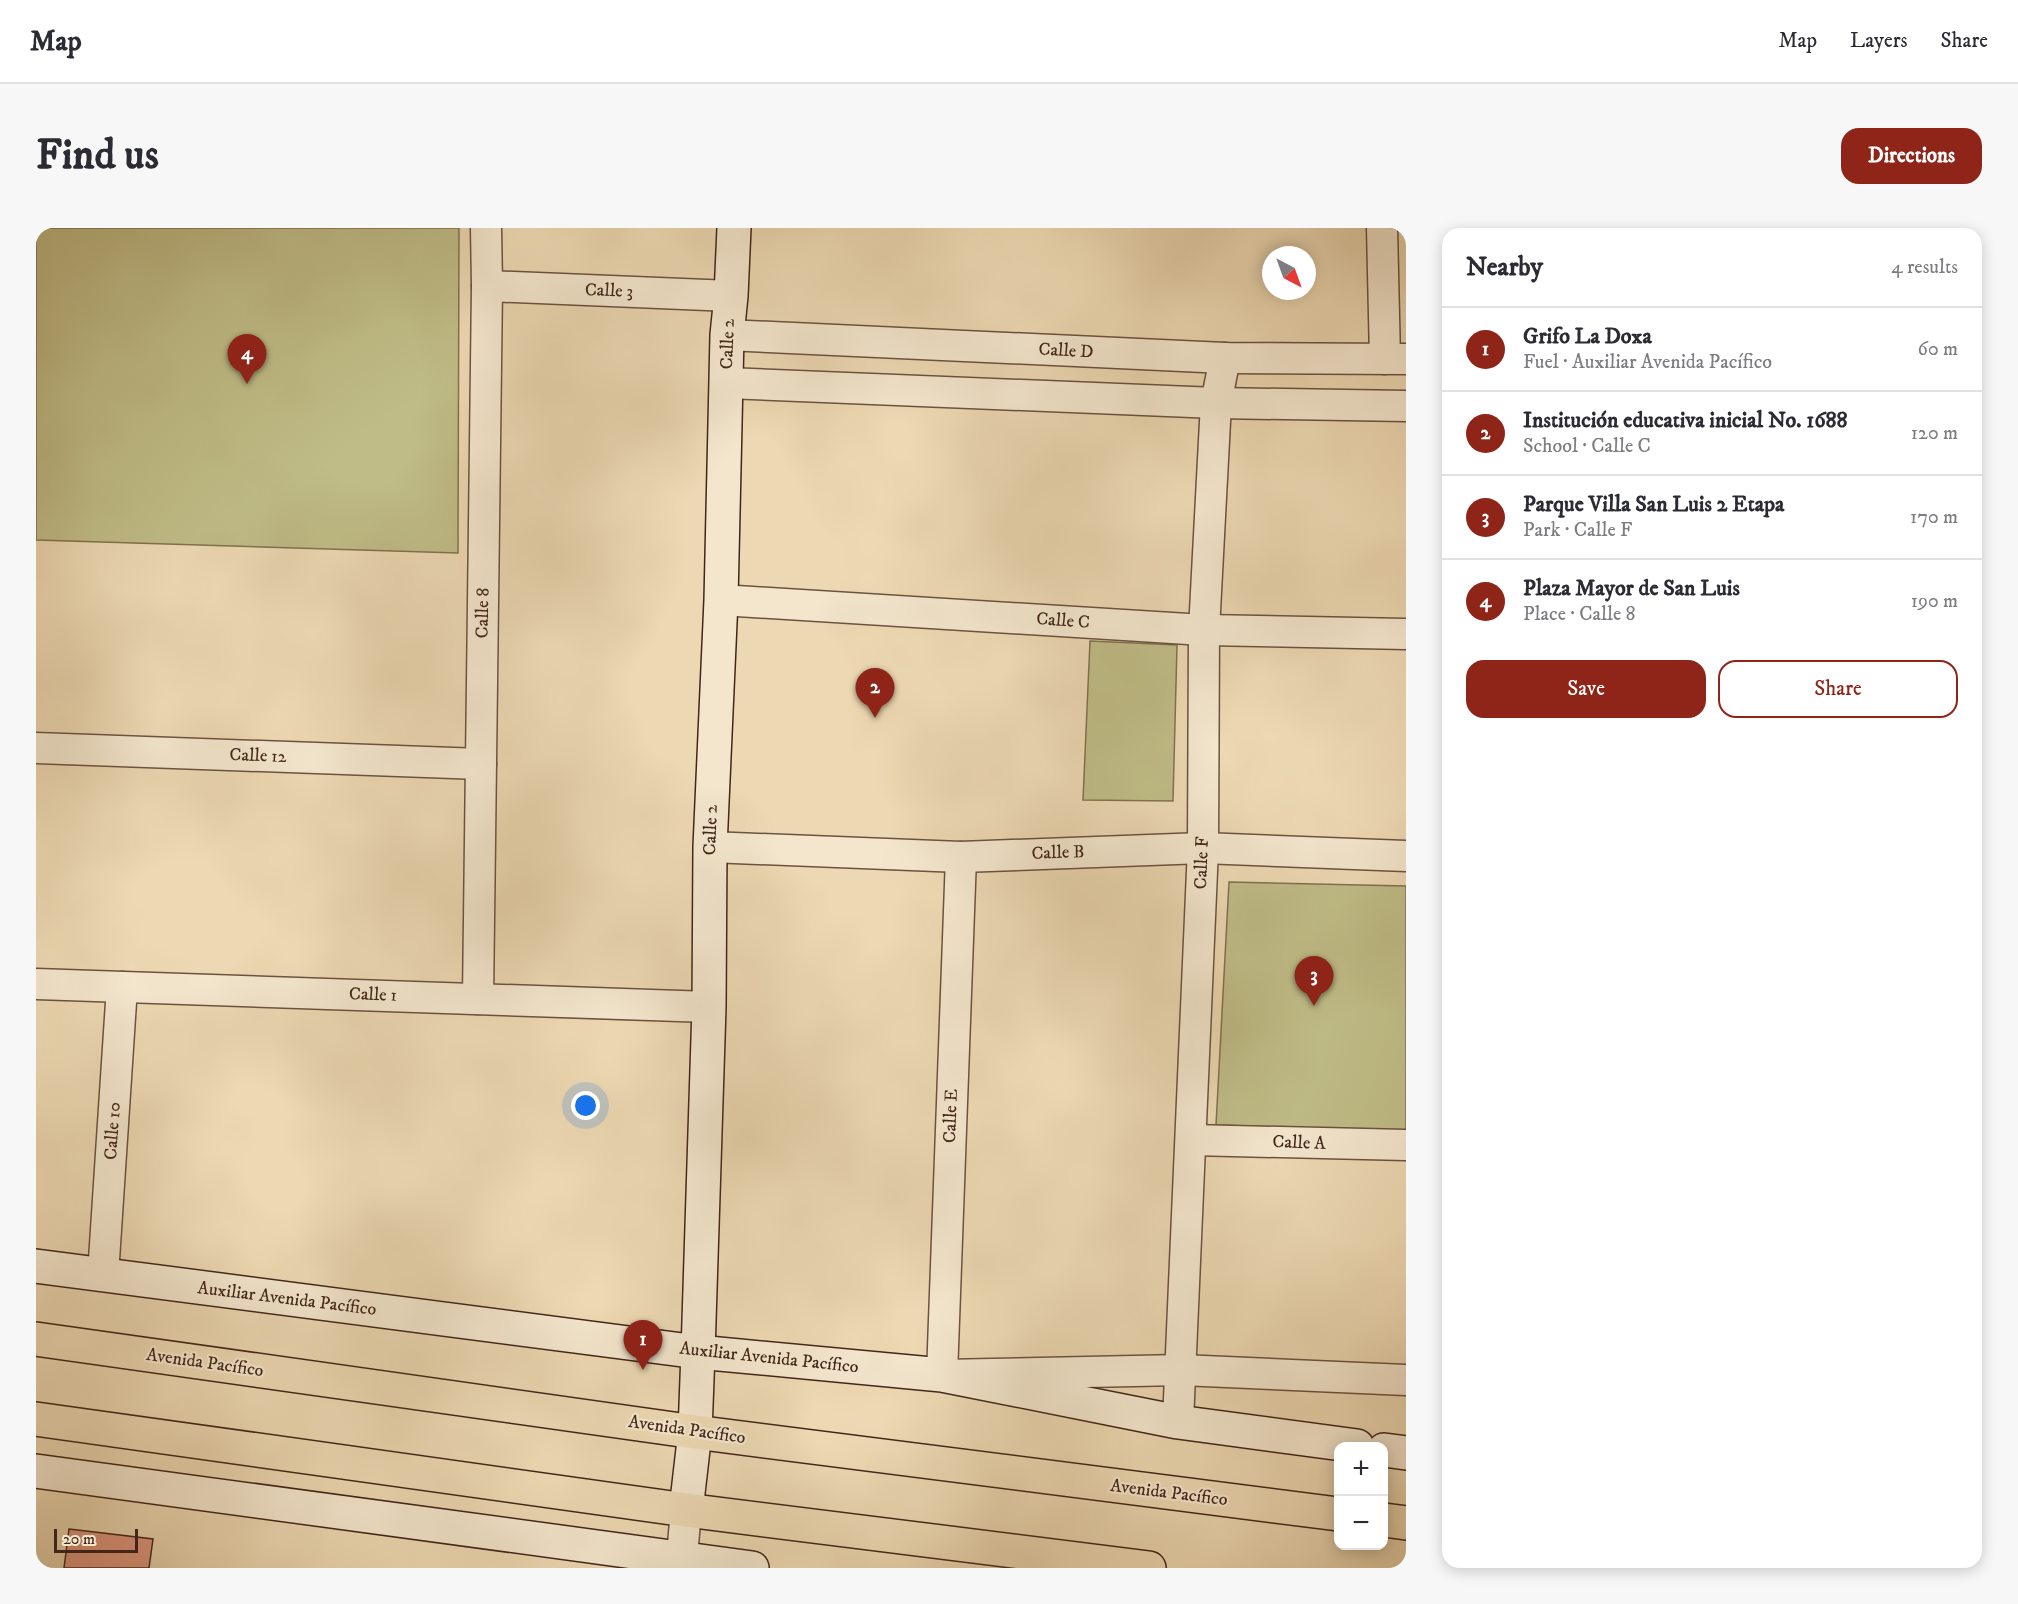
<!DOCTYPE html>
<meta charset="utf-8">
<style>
body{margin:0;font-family:"IM FELL DW Pica",serif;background:#f7f7f7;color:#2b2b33}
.controls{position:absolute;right:18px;bottom:18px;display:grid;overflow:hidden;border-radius:12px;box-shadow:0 3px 15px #0003}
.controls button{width:54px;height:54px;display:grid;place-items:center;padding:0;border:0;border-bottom:2px solid #e1e1e2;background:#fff;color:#2b2b33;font:30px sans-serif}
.compass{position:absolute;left:1226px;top:18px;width:54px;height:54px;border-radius:50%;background:#fff;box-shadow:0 3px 15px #0003;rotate:139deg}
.scale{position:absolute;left:18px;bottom:15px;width:84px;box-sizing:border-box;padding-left:6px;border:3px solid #43261a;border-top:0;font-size:16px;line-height:21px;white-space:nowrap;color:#43261a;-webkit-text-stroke:4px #f3e6cd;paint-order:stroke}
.you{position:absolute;left:550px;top:878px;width:21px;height:21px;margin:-15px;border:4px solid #fff;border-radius:50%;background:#1a73e8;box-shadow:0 0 0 9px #1a73e833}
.badge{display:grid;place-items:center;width:39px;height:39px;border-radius:50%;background:#8f2418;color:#fff;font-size:20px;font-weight:700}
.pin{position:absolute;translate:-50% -50px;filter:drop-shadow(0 2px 3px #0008)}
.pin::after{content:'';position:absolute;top:32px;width:21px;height:18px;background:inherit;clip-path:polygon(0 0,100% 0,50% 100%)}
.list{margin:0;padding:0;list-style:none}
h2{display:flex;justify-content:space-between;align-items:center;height:78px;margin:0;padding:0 24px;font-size:26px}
h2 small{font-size:20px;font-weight:400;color:#7c7c81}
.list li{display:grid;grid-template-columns:39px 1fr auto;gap:18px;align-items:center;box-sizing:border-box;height:84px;padding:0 24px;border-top:2px solid #e1e1e2}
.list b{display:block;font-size:22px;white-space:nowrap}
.list p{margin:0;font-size:20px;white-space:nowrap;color:#7c7c81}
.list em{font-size:20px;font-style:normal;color:#7c7c81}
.actions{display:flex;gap:12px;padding:18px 24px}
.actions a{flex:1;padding:14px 0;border:2px solid #8f2418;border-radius:18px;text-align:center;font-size:21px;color:#8f2418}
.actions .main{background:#8f2418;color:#fff}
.map{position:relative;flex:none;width:1370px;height:1340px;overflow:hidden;border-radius:18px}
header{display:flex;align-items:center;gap:36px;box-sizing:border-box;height:84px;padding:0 30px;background:#fff;border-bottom:2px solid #e1e1e2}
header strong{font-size:28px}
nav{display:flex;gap:33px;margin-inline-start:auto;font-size:21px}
.intro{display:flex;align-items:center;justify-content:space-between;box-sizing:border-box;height:144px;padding:0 36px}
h1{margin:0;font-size:42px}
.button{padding:15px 27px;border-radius:18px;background:#8f2418;color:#fff;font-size:21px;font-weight:700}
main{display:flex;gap:36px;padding:0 36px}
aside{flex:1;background:#fff;border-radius:18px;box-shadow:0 3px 15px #0003}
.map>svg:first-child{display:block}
</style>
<header>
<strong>Map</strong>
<nav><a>Map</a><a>Layers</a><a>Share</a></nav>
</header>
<div class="intro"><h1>Find us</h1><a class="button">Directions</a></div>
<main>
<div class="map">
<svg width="1370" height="1340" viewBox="0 0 1370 1340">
<rect width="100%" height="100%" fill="#ecd8b2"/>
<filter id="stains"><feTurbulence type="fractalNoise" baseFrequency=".00333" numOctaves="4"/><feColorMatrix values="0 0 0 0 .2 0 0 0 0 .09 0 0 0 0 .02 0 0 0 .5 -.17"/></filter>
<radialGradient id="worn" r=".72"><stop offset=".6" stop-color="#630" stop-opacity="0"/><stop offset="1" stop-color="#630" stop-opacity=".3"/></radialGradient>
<g fill="#bfbc87" stroke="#817150" stroke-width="1.5">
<path d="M 0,0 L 423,0 L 422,325 L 0,312 Z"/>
<path d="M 1054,413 L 1141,417 L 1137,573 L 1047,572 Z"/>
<path d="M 1193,654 L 1370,658 L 1370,903 L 1180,897 Z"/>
</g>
<path fill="#df9780" stroke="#43261a" stroke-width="1.5" d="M 33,1301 L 117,1311 L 113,1340 L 28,1340 Z"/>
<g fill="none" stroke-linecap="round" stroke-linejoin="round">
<g stroke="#6d5240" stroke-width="33">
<g id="street">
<path d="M 1346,0 L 1349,131"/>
<path d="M 451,58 L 695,68"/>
<path d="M 691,107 L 1189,130 L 1370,131"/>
<path d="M 691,155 L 1180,175 L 1370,178"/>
<path d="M 685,372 L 1168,402 L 1370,406"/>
<path d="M 0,520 L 445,536"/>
<path d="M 674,619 L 925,629 L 1167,620 L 1370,628"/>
<path d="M 925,629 L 906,1147 L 1145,1142 L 1370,1152"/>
<path d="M 0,756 L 673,779"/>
<path d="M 442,771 L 451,58 L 450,0"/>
<path d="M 1155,912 L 1370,917"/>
<path d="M 67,1047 L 86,759"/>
<path d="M 1142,1194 L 1167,620 L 1168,402 L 1180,175 L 1189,130"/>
<path d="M 645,1340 L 650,1282"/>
</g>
</g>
<g stroke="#43261a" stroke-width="36">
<g id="secondary">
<path d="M 0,1038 L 662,1124 L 906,1147 L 1142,1194 L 1321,1218"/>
<path d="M 1348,1222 L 1370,1225"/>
<path d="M 0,1243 L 716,1340"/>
<path d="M 650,1282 L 659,1204 L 662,1124 L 673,779 L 674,619 L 685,372 L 691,107 L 695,68 L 698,0"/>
</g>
</g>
<g stroke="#43261a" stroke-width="36">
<g id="primary">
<path d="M 0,1111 L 659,1204 L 1302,1286"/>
<path d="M 0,1191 L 650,1282 L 1113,1340"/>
<path d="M 1348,1292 L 1370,1295"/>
</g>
</g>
<use href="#street" stroke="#f3e6cd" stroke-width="30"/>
<use href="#secondary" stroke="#f3e6cd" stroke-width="33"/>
<use href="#primary" stroke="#ecd8b2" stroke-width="33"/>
</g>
<g text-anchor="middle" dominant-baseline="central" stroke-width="4.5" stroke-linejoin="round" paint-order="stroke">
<g font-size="18" fill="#43261a" stroke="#f3e6cd">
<text transform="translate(573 63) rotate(2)">Calle 3</text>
<text transform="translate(692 116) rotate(-88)">Calle 2</text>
<text transform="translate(1030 123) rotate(3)">Calle D</text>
<text transform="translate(447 385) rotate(-89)">Calle 8</text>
<text transform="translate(1027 393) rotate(4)">Calle C</text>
<text transform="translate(222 528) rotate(2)">Calle 12</text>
<text transform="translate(675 602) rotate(-88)">Calle 2</text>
<text transform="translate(1022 625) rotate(-2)">Calle B</text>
<text transform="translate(1166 635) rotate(-88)">Calle F</text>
<text transform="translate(337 767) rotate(2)">Calle 1</text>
<text transform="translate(915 888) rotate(-88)">Calle E</text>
<text transform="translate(77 903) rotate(-86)">Calle 10</text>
<text transform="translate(1263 915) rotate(2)">Calle A</text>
<text transform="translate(251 1071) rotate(7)">Auxiliar Avenida Pacífico</text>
<text transform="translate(733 1130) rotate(6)">Auxiliar Avenida Pacífico</text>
<text transform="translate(169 1135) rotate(8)">Avenida Pacífico</text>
<text transform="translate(651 1202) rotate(8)">Avenida Pacífico</text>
<text transform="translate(1133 1265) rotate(7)">Avenida Pacífico</text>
</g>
</g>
<rect width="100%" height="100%" filter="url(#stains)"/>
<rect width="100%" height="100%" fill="url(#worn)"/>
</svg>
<div class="controls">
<button>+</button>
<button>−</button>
</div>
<svg class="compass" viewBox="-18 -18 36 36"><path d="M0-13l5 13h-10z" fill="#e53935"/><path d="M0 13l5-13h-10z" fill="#7c7c81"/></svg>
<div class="scale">20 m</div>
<div class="you"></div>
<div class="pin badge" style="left:607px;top:1142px">1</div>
<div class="pin badge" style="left:839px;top:490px">2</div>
<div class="pin badge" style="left:1278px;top:778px">3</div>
<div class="pin badge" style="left:211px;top:156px">4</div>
</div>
<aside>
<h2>Nearby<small>4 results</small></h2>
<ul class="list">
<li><span class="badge">1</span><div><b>Grifo La Doxa</b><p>Fuel · Auxiliar Avenida Pacífico</p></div><em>60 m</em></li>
<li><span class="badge">2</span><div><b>Institución educativa inicial No. 1688</b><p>School · Calle C</p></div><em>120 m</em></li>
<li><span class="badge">3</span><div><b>Parque Villa San Luis 2 Etapa</b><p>Park · Calle F</p></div><em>170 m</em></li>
<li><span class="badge">4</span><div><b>Plaza Mayor de San Luis</b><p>Place · Calle 8</p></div><em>190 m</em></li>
</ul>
<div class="actions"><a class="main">Save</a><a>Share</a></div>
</aside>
</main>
